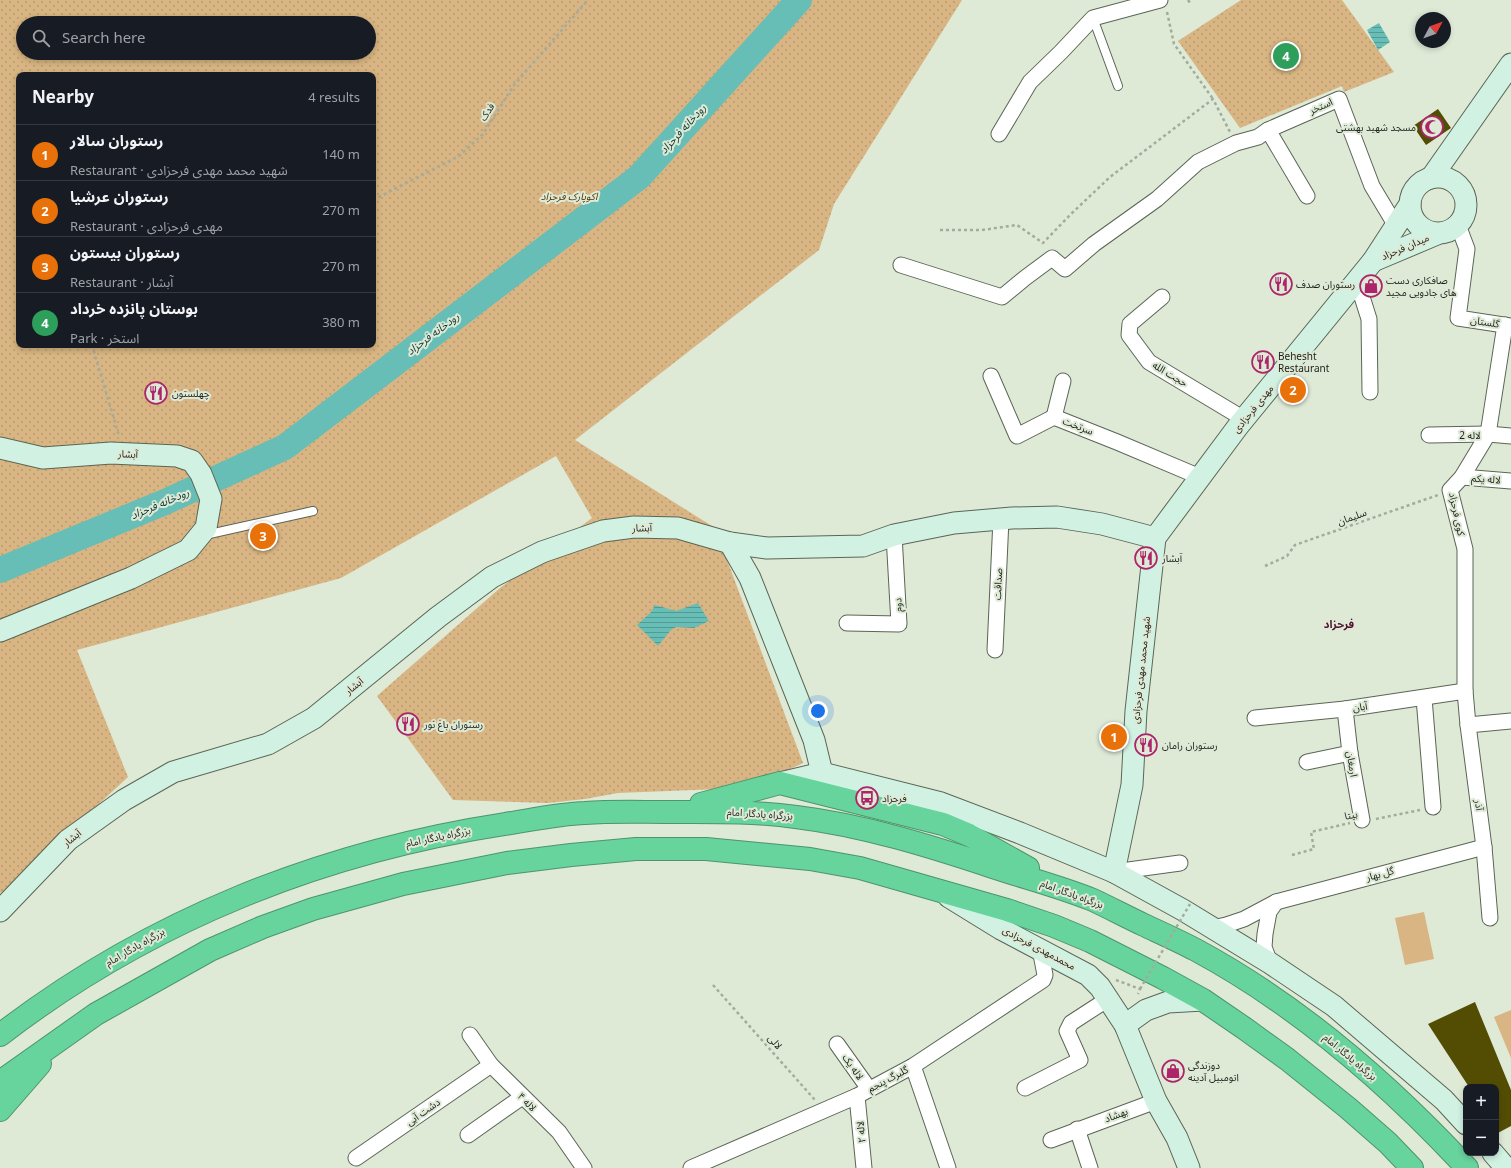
<!DOCTYPE html>
<meta charset="utf-8">
<style>
body{margin:0;font-family:Georgia,"Noto Sans Arabic",serif;background:#20242c;color:#f1f3f6}
.controls{position:absolute;right:12px;bottom:12px;display:grid;overflow:hidden;border-radius:8px;box-shadow:0 2px 6px #0003}
.controls button{width:36px;height:36px;display:grid;place-items:center;padding:0;border:0;border-bottom:1px solid #363941;background:#171b24;color:#f1f3f6;font:20px sans-serif}
.compass{position:absolute;left:1415px;top:12px;width:36px;height:36px;border-radius:50%;background:#171b24;box-shadow:0 2px 6px #0003;rotate:49deg}
.you{position:absolute;left:818px;top:711px;width:14px;height:14px;margin:-10px;border:3px solid #fff;border-radius:50%;background:#1a73e8;box-shadow:0 0 0 6px #1a73e833}
.badge{display:grid;place-items:center;width:26px;height:26px;border-radius:50%;background:#d296b7;color:#fff;font-size:13px;font-weight:700}
.pin{position:absolute;translate:-50% -50%;border:2px solid #fff;box-shadow:0 1px 4px #0006}
.list{margin:0;padding:0;list-style:none}
h2{display:flex;justify-content:space-between;align-items:center;height:52px;margin:0;padding:0 16px;font-size:17px}
h2 small{font-size:13px;font-weight:400;color:#9ea1a6}
.list li{display:grid;grid-template-columns:26px 1fr auto;gap:12px;align-items:center;box-sizing:border-box;height:56px;padding:0 16px;border-top:1px solid #363941}
.list b{display:block;font-size:15px;white-space:nowrap}
.list p{margin:0;font-size:13px;white-space:nowrap;color:#9ea1a6}
.list em{font-size:13px;font-style:normal;color:#9ea1a6}
.icon{flex:none;width:22px;height:22px;fill:none;stroke:currentColor;stroke-width:2;stroke-linecap:round;stroke-linejoin:round}
.map{position:relative;flex:none;width:1511px;height:1168px;overflow:hidden}
.search{position:absolute;background:#171b24;box-shadow:0 2px 6px #0003;left:16px;top:16px;width:360px;height:44px;display:flex;align-items:center;gap:10px;box-sizing:border-box;padding:0 14px;border-radius:22px;color:#9ea1a6;font-size:15px}
.panel{position:absolute;background:#171b24;box-shadow:0 2px 6px #0003;left:16px;top:72px;width:360px;height:276px;border-radius:8px}
.map>svg:first-child{display:block}
</style>
<div class="map">
<svg width="1511" height="1168" viewBox="0 0 1511 1168">
<defs>
<pattern id="park-dots" width="8" height="8" patternUnits="userSpaceOnUse"><rect width="8" height="8" fill="#d8b582"/><path d="M2 2h.1M6 6h.1" fill="none" stroke="#b99b70" stroke-width="1.8" stroke-linecap="round"/></pattern>
<pattern id="water-rules" width="6" height="5" patternUnits="userSpaceOnUse"><rect width="6" height="5" fill="#67beb6"/><path d="M0 2.5h6" fill="none" stroke="#549a93"/></pattern>
</defs>
<rect width="100%" height="100%" fill="#dee9d6"/>
<g fill="#d8b582">
<path d="M 1424,912 L 1434,959 L 1405,965 L 1395,918 Z"/>
<path d="M 1511,1010 L 1511,1058 L 1494,1017 Z"/>
</g>
<g fill="url(#park-dots)" fill-rule="evenodd">
<path d="M 0,0 L 962,0 L 834,204 L 819,250 L 575,440 L 715,528 L 803,763 L 775,776 L 718,789 L 618,793 L 585,799 L 548,803 L 453,800 L 377,696 L 500,588 L 592,518 L 556,456 L 341,578 L 77,650 L 128,777 L 5,891 L 0,893 ZM 23,23 L 369,23 L 369,53 L 23,53 ZM 19,75 L 373,75 L 373,345 L 19,345 Z"/>
<path d="M 1241,0 L 1342,0 L 1394,72 L 1344,92 L 1342,86 L 1240,128 L 1178,41 Z"/>
</g>
<g fill="url(#water-rules)">
<path d="M 1379,23 L 1390,42 L 1378,50 L 1367,30 Z"/>
<path d="M 698,603 L 709,621 L 694,628 L 676,627 L 671,630 L 658,646 L 637,625 L 651,612 L 655,605 L 676,611 Z"/>
</g>
<g fill="none" stroke-linecap="round" stroke-linejoin="round">
<path stroke="#67beb6" stroke-width="26" d="M 0,570 L 165,502 L 285,447 L 639,177 L 799,0"/>
</g>
<g fill="#534d04">
<path d="M 1438,109 L 1451,128 L 1426,145 L 1413,126 Z"/>
<path d="M 1475,1002 L 1511,1090 L 1511,1126 L 1496,1134 L 1496,1087 L 1469,1087 L 1428,1024 Z"/>
</g>
<g fill="none" stroke-linecap="round" stroke-linejoin="round">
<g stroke="#5b6555" stroke-width="10">
<g id="lane">
<path d="M 1093,18 L 1118,86"/>
<path d="M 205,535 L 313,511"/>
</g>
</g>
<g stroke="#5b6555" stroke-width="17">
<g id="street">
<path d="M 1268,130 L 1307,196"/>
<path d="M 999,134 L 1030,82 L 1061,52 L 1093,18 L 1160,0"/>
<path d="M 1458,225 L 1467,249 L 1458,318 L 1511,326"/>
<path d="M 901,265 L 1002,297 L 1025,278 L 1052,258 L 1065,269 L 1094,244 L 1157,199 L 1198,162 L 1236,143 L 1258,137 L 1268,130 L 1339,99 L 1372,186 L 1396,226"/>
<path d="M 1357,281 L 1369,319 L 1370,392"/>
<path d="M 1162,297 L 1130,324 L 1129,335 L 1149,362 L 1244,419"/>
<path d="M 991,376 L 1017,436 L 1054,417 L 1117,442 L 1200,477"/>
<path d="M 1054,417 L 1063,381"/>
<path d="M 1429,435 L 1488,434 L 1511,436"/>
<path d="M 1462,477 L 1511,481"/>
<path d="M 847,623 L 899,624 L 894,535"/>
<path d="M 995,650 L 1001,519"/>
<path d="M 1424,698 L 1433,807"/>
<path d="M 1345,709 L 1350,753 L 1362,820"/>
<path d="M 1255,718 L 1345,709 L 1465,691"/>
<path d="M 1468,725 L 1511,721"/>
<path d="M 1307,762 L 1350,753"/>
<path d="M 1114,872 L 1180,863"/>
<path d="M 1490,918 L 1484,847 L 1468,725 L 1465,691 L 1465,549 L 1450,490 L 1462,477 L 1488,434 L 1505,325"/>
<path d="M 1212,928 L 1226,925 L 1244,919 L 1276,902 L 1484,847"/>
<path d="M 1270,963 L 1264,947 L 1265,934 L 1269,912 L 1276,902"/>
<path d="M 470,1035 L 491,1065 L 559,1132 L 584,1168"/>
<path d="M 837,1044 L 869,1089"/>
<path d="M 913,1066 L 948,1168"/>
<path d="M 1025,1088 L 1080,1060 L 1067,1031 L 1071,1023 L 1108,999"/>
<path d="M 857,1096 L 864,1168"/>
<path d="M 1077,1129 L 1090,1168"/>
<path d="M 468,1135 L 522,1097"/>
<path d="M 1051,1140 L 1156,1101"/>
<path d="M 356,1158 L 491,1065"/>
<path d="M 691,1168 L 857,1096 L 913,1066 L 1043,980 L 1045,975 L 1040,949"/>
</g>
</g>
<g stroke="#5b6555" stroke-width="23">
<g id="secondary">
<circle cx="1438" cy="205" r="28"/>
<path d="M 1431,178 L 1511,64"/>
<path d="M 1373,261 L 1437,234"/>
<path d="M 0,448 L 43,458 L 111,453 L 177,456 L 192,461 L 201,474 L 211,499 L 206,528 L 188,550 L 131,578 L 0,631"/>
<path d="M 1155,538 L 1239,425 L 1373,261 L 1410,204"/>
<path d="M 730,543 L 750,578 L 814,740 L 822,773"/>
<path d="M 780,783 L 822,773 L 941,803 L 1020,833 L 1114,872 L 1183,910 L 1270,963 L 1334,1006 L 1444,1100 L 1466,1124"/>
<path d="M 1114,872 L 1132,785 L 1136,711 L 1155,538"/>
<path d="M 949,897 L 1001,929 L 1088,975 L 1100,987 L 1125,1025 L 1156,1101 L 1177,1138 L 1189,1168"/>
<path d="M 0,911 L 68,840 L 124,800 L 173,772 L 268,744 L 314,718 L 438,617 L 492,577 L 542,552 L 603,531 L 634,527 L 678,528 L 730,543 L 767,548 L 863,546 L 894,535 L 954,523 L 1012,518 L 1057,517 L 1102,524 L 1155,538"/>
<path d="M 1125,1025 L 1146,1010 L 1168,1002 L 1203,1000"/>
<path d="M 1493,1153 L 1506,1168"/>
</g>
</g>
<g stroke="#4d946f" stroke-width="24">
<g id="highway">
<path d="M 701,804 L 780,783 L 943,824 L 969,835 L 1028,868"/>
<path d="M 0,1035 C 148,921 321,852 505,824 C 531,820 558,814 585,813 C 612,811 639,812 666,812 C 710,812 753,811 796,817 C 862,825 930,846 993,867 C 1026,878 1061,887 1093,900 C 1110,908 1127,917 1144,925 C 1161,933 1179,941 1196,950 C 1298,1005 1388,1083 1467,1168"/>
<path d="M 0,1082 L 96,1014 L 210,950 L 263,927 L 313,909 L 403,884 L 507,863 L 571,855 L 636,849 L 706,849 L 810,859 L 860,868 L 1007,910 L 1054,926 L 1090,941 L 1163,978 L 1203,1000 L 1244,1028 L 1287,1059 L 1348,1108 L 1388,1143 L 1412,1168"/>
<path d="M 0,1110 L 40,1064"/>
</g>
</g>
<g stroke="#a3ac9c" stroke-width="2.5" stroke-dasharray="3 3" stroke-linecap="butt">
<path d="M 1188,0 L 1191,4"/>
<path d="M 1167,12 L 1174,44 L 1213,99"/>
<path d="M 373,200 L 459,156 L 483,134 L 514,85 L 588,0"/>
<path d="M 940,230 L 982,230 L 1017,225 L 1043,243 L 1071,214 L 1110,177 L 1213,99 L 1230,132"/>
<path d="M 92,345 L 119,436"/>
<path d="M 1265,566 L 1287,556 L 1295,545 L 1438,495"/>
<path d="M 1376,819 L 1420,810"/>
<path d="M 1292,855 L 1314,849 L 1311,832 L 1350,823"/>
<path d="M 1116,980 L 1140,989 L 1138,994"/>
<path d="M 713,985 L 815,1100"/>
</g>
<use href="#lane" stroke="#fff" stroke-width="8"/>
<use href="#street" stroke="#fff" stroke-width="15"/>
<use href="#secondary" stroke="#d1f2e2" stroke-width="21"/>
<use href="#highway" stroke="#67d39d" stroke-width="22"/>
<path stroke="#a3ac9c" stroke-width="2.5" stroke-dasharray="3 3" stroke-linecap="butt" d="M 1140,989 L 1190,904"/>
</g>
<defs>
<g id="mosque-ring" transform="scale(1.15)"><circle r="9.5" fill="#dee9d6" stroke="#ac256b" stroke-width="1.5"/><path d="M3.5-4.9A6 6 0 1 0 3.5 4.9A5 5 0 1 1 3.5-4.9Z" fill="#ac256b"/></g>
<g id="restaurant-ring" transform="scale(1.15)"><circle r="9.5" fill="#dee9d6" stroke="#ac256b" stroke-width="1.5"/><path d="M-5-6h1v4h1v-4h1v4h1v-4h1v5L-1.5 .5V6h-2V.5L-5-1ZM5-6V6H3V1.5H1.5Q1.5-4 5-6Z" fill="#ac256b"/></g>
<g id="shop-ring" transform="scale(1.15)"><circle r="9.5" fill="#dee9d6" stroke="#ac256b" stroke-width="1.5"/><path d="M-5-2.5h2.3a2.7 3.5 0 0 1 5.4 0H5L5.5 6h-11ZM-1.5-2.5h3a1.5 2.3 0 0 0-3 0Z" fill="#ac256b"/></g>
<g id="bus-ring" transform="scale(1.15)"><circle r="9.5" fill="#dee9d6" stroke="#ac256b" stroke-width="1.5"/><path d="M-5-6H5V4H4V6H2V4H-2V6H-4V4H-5ZM-3.5-4V0h7V-4ZM-3.5 1.2v1.5H-2V1.2ZM2 1.2v1.5H3.5V1.2Z" fill="#ac256b"/></g>
</defs>
<g fill-rule="evenodd">
<use href="#mosque-ring" x="1432" y="127"/>
<use href="#restaurant-ring" x="1281" y="284"/>
<use href="#shop-ring" x="1371" y="286"/>
<use href="#restaurant-ring" x="1263" y="362"/>
<use href="#restaurant-ring" x="156" y="393"/>
<use href="#restaurant-ring" x="1146" y="558"/>
<use href="#restaurant-ring" x="408" y="724"/>
<use href="#restaurant-ring" x="1146" y="745"/>
<use href="#bus-ring" x="867" y="798"/>
<use href="#shop-ring" x="1173" y="1071"/>
</g>
<g text-anchor="middle" dominant-baseline="central" stroke-width="4" stroke-linejoin="round" paint-order="stroke">
<g font-size="10" fill="#1c2019" stroke="#dee9d6">
<text transform="translate(1321 106) rotate(-24)">استخر</text>
<text transform="translate(487 112) rotate(-58)">فدک</text>
<text transform="translate(1405 247) rotate(-23)">میدان فرحزاد</text>
<text transform="translate(1485 322) rotate(9)">گلستان</text>
<text transform="translate(1170 374) rotate(31)">حجت الله</text>
<text transform="translate(1253 409) rotate(-51)">مهدی فرحزادی</text>
<text transform="translate(1078 426) rotate(21)">سرتخت</text>
<text x="1470" y="435">لاله 2</text>
<text transform="translate(128 454) rotate(2)">آبشار</text>
<text transform="translate(1486 479) rotate(5)">لاله یکم</text>
<text transform="translate(1457 514) rotate(78)">کوی فرحزاد</text>
<text transform="translate(1352 517) rotate(-20)">سلیمان</text>
<text transform="translate(642 528) rotate(-1)">آبشار</text>
<text transform="translate(998 584) rotate(-87)">صداقت</text>
<text transform="translate(898 605) rotate(-93)">دوم</text>
<text transform="translate(1141 670) rotate(-84)">شهید محمد مهدی فرحزادی</text>
<text transform="translate(354 686) rotate(-39)">آبشار</text>
<text transform="translate(1360 707) rotate(-8)">آبان</text>
<text transform="translate(1352 764) rotate(81)">ارمغان</text>
<text transform="translate(1479 805) rotate(83)">آذر</text>
<text transform="translate(760 814) rotate(4)">بزرگراه یادگار امام</text>
<text transform="translate(1351 815) rotate(-12)">بیتا</text>
<text transform="translate(438 837) rotate(-12)">بزرگراه یادگار امام</text>
<text transform="translate(72 838) rotate(-40)">آبشار</text>
<text transform="translate(1380 874) rotate(-15)">گل بهار</text>
<text transform="translate(1072 894) rotate(20)">بزرگراه یادگار امام</text>
<text transform="translate(135 947) rotate(-30)">بزرگراه یادگار امام</text>
<text transform="translate(1039 948) rotate(28)">محمدمهدی فرحزادی</text>
<text transform="translate(775 1042) rotate(49)">لالی</text>
<text transform="translate(1350 1057) rotate(40)">بزرگراه یادگار امام</text>
<text transform="translate(853 1067) rotate(55)">لاله یک</text>
<text transform="translate(888 1079) rotate(-28)">گلبرگ پنجم</text>
<text transform="translate(527 1102) rotate(45)">لاله ۴</text>
<text transform="translate(423 1112) rotate(-35)">دشت آبی</text>
<text transform="translate(1116 1115) rotate(-20)">بهشاد</text>
<text transform="translate(861 1132) rotate(-95)">لاله ۲</text>
</g>
<g font-size="10" fill="#1c2019" stroke="#dee9d6" text-anchor="start">
<text x="1416" y="127" text-anchor="end">مسجد شهید بهشتی</text>
<text x="1386" y="280">صافکاری دست<tspan x="1386" dy="12">های جادویی مجید</tspan></text>
<text x="1296" y="284">رستوران صدف</text>
<text x="1278" y="356">Behesht<tspan x="1278" dy="12">Restaurant</tspan></text>
<text x="172" y="393">چهلستون</text>
<text x="1162" y="558">آبشار</text>
<text x="424" y="724">رستوران باغ نور</text>
<text x="1162" y="745">رستوران رامان</text>
<text x="882" y="798">فرحزاد</text>
<text x="1188" y="1065">دوزندگی<tspan x="1188" dy="12">اتومبیل آدینه</tspan></text>
</g>
<g font-size="10" font-style="italic" fill="#503607" stroke="#dee9d6">
<text x="569" y="196">اکوپارک فرحزاد</text>
</g>
<g font-size="11" font-style="italic" fill="#0d3834" stroke="#dee9d6">
<text transform="translate(683 129) rotate(-48)">رودخانه فرحزاد</text>
<text transform="translate(433 334) rotate(-37)">رودخانه فرحزاد</text>
<text transform="translate(160 504) rotate(-23)">رودخانه فرحزاد</text>
</g>
<g font-size="11" font-weight="bold" fill="#501030" stroke="#dee9d6">
<text x="1339" y="624">فرحزاد</text>
</g>
</g>
</svg>
<div class="controls">
<button>+</button>
<button>−</button>
</div>
<svg class="compass" viewBox="-18 -18 36 36"><path d="M0-13l5 13h-10z" fill="#e53935"/><path d="M0 13l5-13h-10z" fill="#9ea1a6"/></svg>
<div class="you"></div>
<div class="pin badge" style="left:1114px;top:737px;background:#e8710a">1</div>
<div class="pin badge" style="left:1293px;top:390px;background:#e8710a">2</div>
<div class="pin badge" style="left:263px;top:536px;background:#e8710a">3</div>
<div class="pin badge" style="left:1286px;top:56px;background:#2e9e5b">4</div>
<div class="search"><svg class="icon" aria-label="search" viewBox="0 0 24 24"><circle cx="10" cy="10" r="6"/><path d="M15 15l6 6"/></svg>Search here</div>
<section class="panel">
<h2>Nearby<small>4 results</small></h2>
<ul class="list">
<li><span class="badge" style="background:#e8710a">1</span><div><b>رستوران سالار</b><p>Restaurant · شهید محمد مهدی فرحزادی</p></div><em>140 m</em></li>
<li><span class="badge" style="background:#e8710a">2</span><div><b>رستوران عرشیا</b><p>Restaurant · مهدی فرحزادی</p></div><em>270 m</em></li>
<li><span class="badge" style="background:#e8710a">3</span><div><b>رستوران بیستون</b><p>Restaurant · آبشار</p></div><em>270 m</em></li>
<li><span class="badge" style="background:#2e9e5b">4</span><div><b>بوستان پانزده خرداد</b><p>Park · استخر</p></div><em>380 m</em></li>
</ul>
</section>
</div>
